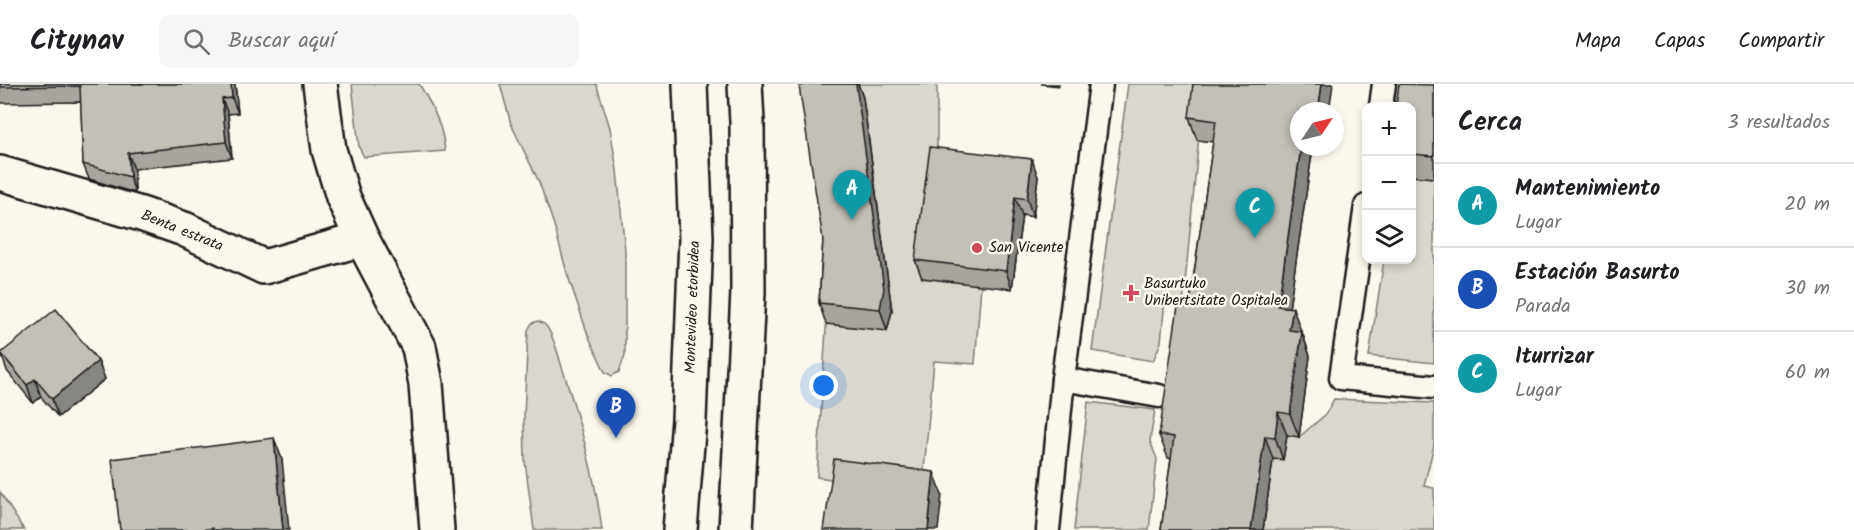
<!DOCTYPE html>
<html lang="es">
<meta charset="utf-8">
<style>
body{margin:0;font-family:Kalam,sans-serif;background:#f6f6f6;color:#202124}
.controls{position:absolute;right:18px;top:18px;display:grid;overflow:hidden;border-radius:12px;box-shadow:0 3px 9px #0003}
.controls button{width:54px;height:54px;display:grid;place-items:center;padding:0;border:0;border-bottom:2px solid #e0e0e0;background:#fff;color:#202124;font:30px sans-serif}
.compass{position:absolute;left:1290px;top:18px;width:54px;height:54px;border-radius:50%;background:#fff;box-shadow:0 3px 9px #0003;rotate:55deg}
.you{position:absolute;left:824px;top:302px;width:21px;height:21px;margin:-15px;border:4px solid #fff;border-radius:50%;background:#1a73e8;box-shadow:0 0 0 9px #1a73e833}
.badge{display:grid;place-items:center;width:39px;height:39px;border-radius:50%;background:#d1495b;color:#fff;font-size:20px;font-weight:700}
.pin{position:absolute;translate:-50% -50px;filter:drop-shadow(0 2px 3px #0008)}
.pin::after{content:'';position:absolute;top:32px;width:21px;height:18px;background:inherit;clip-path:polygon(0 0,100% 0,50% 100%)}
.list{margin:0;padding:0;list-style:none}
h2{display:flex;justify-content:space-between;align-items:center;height:78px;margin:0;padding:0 24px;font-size:26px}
h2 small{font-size:20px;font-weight:400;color:#757577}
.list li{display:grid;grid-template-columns:39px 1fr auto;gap:18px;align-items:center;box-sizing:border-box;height:84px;padding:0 24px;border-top:2px solid #e0e0e0}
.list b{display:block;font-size:22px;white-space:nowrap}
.list p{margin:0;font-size:20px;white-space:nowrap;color:#757577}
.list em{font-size:20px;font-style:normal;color:#757577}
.icon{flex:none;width:33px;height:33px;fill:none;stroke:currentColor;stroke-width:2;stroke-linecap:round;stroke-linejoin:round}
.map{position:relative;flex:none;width:1434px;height:446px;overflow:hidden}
header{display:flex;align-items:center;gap:36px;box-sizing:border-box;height:84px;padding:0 30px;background:#fff;border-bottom:2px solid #e0e0e0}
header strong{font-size:28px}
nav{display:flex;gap:33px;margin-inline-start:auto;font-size:21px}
.search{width:420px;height:54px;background:#f6f6f6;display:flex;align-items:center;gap:15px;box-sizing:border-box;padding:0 21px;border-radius:12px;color:#757577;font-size:22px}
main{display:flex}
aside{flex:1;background:#fff}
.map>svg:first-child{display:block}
</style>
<header>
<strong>Citynav</strong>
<div class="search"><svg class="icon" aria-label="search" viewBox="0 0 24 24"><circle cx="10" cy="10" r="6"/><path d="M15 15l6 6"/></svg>Buscar aquí</div>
<nav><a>Mapa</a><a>Capas</a><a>Compartir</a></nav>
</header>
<main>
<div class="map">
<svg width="1434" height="446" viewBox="0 0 1434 446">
<rect width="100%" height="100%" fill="#fbf7ec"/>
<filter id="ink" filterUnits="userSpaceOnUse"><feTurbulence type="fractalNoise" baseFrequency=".0167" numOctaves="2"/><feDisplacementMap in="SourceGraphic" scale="12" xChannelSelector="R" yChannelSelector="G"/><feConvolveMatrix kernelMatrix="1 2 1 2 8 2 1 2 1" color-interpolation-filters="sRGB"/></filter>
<g filter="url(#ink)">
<g fill="#dad7ce" stroke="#7b7a75" stroke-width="1.5">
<path d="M 352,0 L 419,0 C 432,20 443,43 445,67 L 364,73 L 359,63 Z"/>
<path d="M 500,0 L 596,0 L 597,2 L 610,44 L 617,86 L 625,167 L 625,271 L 619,288 L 612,292 L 605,288 L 588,251 L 567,189 L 554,141 L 539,98 L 511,40 Z"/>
<path d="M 803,0 L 937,0 L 937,81 L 981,201 L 975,280 L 934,277 L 922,408 L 817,393 L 830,178 Z"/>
<path d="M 1128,0 L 1204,0 L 1183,220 L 1165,216 L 1161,258 L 1153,277 L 1092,267 Z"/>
<path d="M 1412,92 L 1434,94 L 1434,279 L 1369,272 L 1384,176 L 1412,176 Z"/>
<path d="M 538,237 C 539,237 546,241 546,242 C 553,250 558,270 561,280 C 579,334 595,390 602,446 L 534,446 L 525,377 L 524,332 L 528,246 L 532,239 Z"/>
<path d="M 1334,315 L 1434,319 L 1434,361 L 1424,402 L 1434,404 L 1434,446 L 1263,446 L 1273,375 L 1287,351 L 1299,353 L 1325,331 Z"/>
<path d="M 1088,318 L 1155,326 L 1150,357 L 1157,375 L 1149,446 L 1074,446 Z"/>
<path d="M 0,408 L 24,446 L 0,446 Z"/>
</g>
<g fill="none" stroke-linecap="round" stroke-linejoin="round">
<g stroke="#1c1c1c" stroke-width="27">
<g id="service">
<path d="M 1381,22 L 1384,0"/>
<path d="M 1366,122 L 1341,294 L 1434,303"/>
<path d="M 1063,295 L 1159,312"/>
<path d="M 1048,446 L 1063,295 L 1101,0"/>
</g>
</g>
<g stroke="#1c1c1c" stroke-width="38">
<g id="minor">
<path d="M 320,0 L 329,66 L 343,113 L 362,155 L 419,263 L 426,300 L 437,446"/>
<path d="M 0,89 L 141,130 L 184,145 L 264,183 L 362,155"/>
</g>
</g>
<g stroke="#1c1c1c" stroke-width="38">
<g id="primary">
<path d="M 680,446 L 689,336 L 696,154 L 690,0"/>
<path d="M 736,446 L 748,208 L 747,38 L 745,0"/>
</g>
</g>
<use href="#service" stroke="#fbf7ec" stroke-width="22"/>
<use href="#minor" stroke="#fbf7ec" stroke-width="33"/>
<use href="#primary" stroke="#fbf7ec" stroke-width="33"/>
</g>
<g fill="#a8a59e" stroke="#1c1c1c" stroke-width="1.5">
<path d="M 0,0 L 235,0 L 238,29 L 228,30 L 232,74 L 134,85 L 135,109 L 89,95 L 83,80 L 81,18 L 0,19 Z"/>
<path d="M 812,0 L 858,0 L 863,14 L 892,227 L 887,247 L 826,240 L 819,219 L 823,156 Z"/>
<path d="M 1041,0 L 1059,0 L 1059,2 Z"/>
<path d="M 1333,0 L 1299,27 L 1313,63 L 1289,224 L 1301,248 L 1302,248 L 1310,272 L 1299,353 L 1287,351 L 1283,376 L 1273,375 L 1263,446 L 1161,446 L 1171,375 L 1168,374 L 1159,351 L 1189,224 L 1213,58 L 1197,56 L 1189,33 Z"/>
<path d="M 1434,1 L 1434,94 L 1412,92 L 1412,22 Z"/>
<path d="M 1038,93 L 1033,133 L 1022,131 L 1012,205 L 922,194 L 915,176 Z"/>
<path d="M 1,269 L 98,277 L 105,295 L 58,333 L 41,313 L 33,319 L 7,287 Z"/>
</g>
<g fill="#888681" stroke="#1c1c1c" stroke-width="1.5">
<path d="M 231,0 L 235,0 L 238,29 L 232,14 Z"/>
<path d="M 856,0 L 858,0 L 863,14 L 892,227 L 887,247 L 880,225 Z"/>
<path d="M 1322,0 L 1333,0 L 1329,27 L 1318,27 Z"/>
<path d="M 222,15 L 228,30 L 232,74 L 226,58 Z"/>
<path d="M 1301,63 L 1313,63 L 1286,245 L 1278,222 Z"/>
<path d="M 128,69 L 134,85 L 135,109 L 130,93 Z"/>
<path d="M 1032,75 L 1038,93 L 1033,133 L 1027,115 Z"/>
<path d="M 1015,113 L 1022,131 L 1012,205 L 1006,187 Z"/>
<path d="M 1293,224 L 1301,247 L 1297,269 L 1289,246 Z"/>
<path d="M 1302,248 L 1310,272 L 1299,353 L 1290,330 Z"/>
<path d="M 98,277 L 105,295 L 58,333 L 52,315 Z"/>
<path d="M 35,295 L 41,313 L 33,319 L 27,301 Z"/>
<path d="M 1278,328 L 1287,351 L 1283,376 L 1275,353 Z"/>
<path d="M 1265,352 L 1273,375 L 1263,446 L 1251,446 Z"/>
<path d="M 274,354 L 282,375 L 289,446 L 283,446 Z"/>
<path d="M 934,388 L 942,411 L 938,446 L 928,446 Z"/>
</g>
<g fill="#c3c0b8" stroke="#1c1c1c" stroke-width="1.5">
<path d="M 0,0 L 231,0 L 232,14 L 222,15 L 226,58 L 128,69 L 130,93 L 83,80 L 80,2 L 0,3 Z"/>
<path d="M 812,0 L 856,0 L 884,205 L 880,225 L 819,219 L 823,156 L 799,2 Z"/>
<path d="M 1193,0 L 1322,0 L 1318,27 L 1299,27 L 1299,63 L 1301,63 L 1278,222 L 1293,224 L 1289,246 L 1302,248 L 1290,330 L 1278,328 L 1275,353 L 1265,352 L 1251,446 L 1161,446 L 1174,353 L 1159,351 L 1178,222 L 1189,224 L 1216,37 L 1189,33 Z"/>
<path d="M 1399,0 L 1434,1 L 1434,72 L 1412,70 L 1412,22 L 1396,22 Z"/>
<path d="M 930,63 L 1032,75 L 1027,115 L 1015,113 L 1006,187 L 915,176 Z"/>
<path d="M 56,225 L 98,277 L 52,315 L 35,295 L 27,301 L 1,269 Z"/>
<path d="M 274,354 L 283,446 L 213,446 L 213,444 L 200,446 L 120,446 L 112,375 Z"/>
<path d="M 834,375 L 934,388 L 928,446 L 824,446 Z"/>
</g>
</g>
<g fill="#d1495b" stroke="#fbf7ec" stroke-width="2">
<circle cx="977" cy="164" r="6"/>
<path d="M1128 200h6v6h6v6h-6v6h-6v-6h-6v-6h6z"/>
</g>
<g text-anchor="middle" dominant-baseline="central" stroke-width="5" stroke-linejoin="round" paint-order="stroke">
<g font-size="15" fill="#1c1c1c" stroke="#fbf7ec">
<text transform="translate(182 147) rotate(22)">Benta estrata</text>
<text transform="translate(693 223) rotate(-88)">Montevideo etorbidea</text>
</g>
<g font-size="15" fill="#1c1c1c" stroke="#fbf7ec" text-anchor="start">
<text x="989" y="164">San Vicente</text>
<text x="1144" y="200">Basurtuko<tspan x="1144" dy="17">Unibertsitate Ospitalea</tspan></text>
</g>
</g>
</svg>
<div class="controls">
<button>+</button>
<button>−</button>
<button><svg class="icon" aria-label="layers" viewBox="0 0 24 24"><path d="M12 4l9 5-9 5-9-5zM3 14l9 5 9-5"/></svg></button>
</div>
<svg class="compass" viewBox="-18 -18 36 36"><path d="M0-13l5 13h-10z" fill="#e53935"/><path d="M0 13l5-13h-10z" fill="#757577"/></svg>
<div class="you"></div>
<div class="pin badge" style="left:852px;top:136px;background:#0f9aa8">A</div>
<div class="pin badge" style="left:616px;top:354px;background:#1a4fb4">B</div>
<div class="pin badge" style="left:1255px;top:154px;background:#0f9aa8">C</div>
</div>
<aside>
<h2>Cerca<small>3 resultados</small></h2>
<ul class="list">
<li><span class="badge" style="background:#0f9aa8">A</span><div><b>Mantenimiento</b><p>Lugar</p></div><em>20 m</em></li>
<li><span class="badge" style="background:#1a4fb4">B</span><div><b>Estación Basurto</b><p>Parada</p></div><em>30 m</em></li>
<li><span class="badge" style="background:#0f9aa8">C</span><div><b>Iturrizar</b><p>Lugar</p></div><em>60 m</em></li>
</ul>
</aside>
</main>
